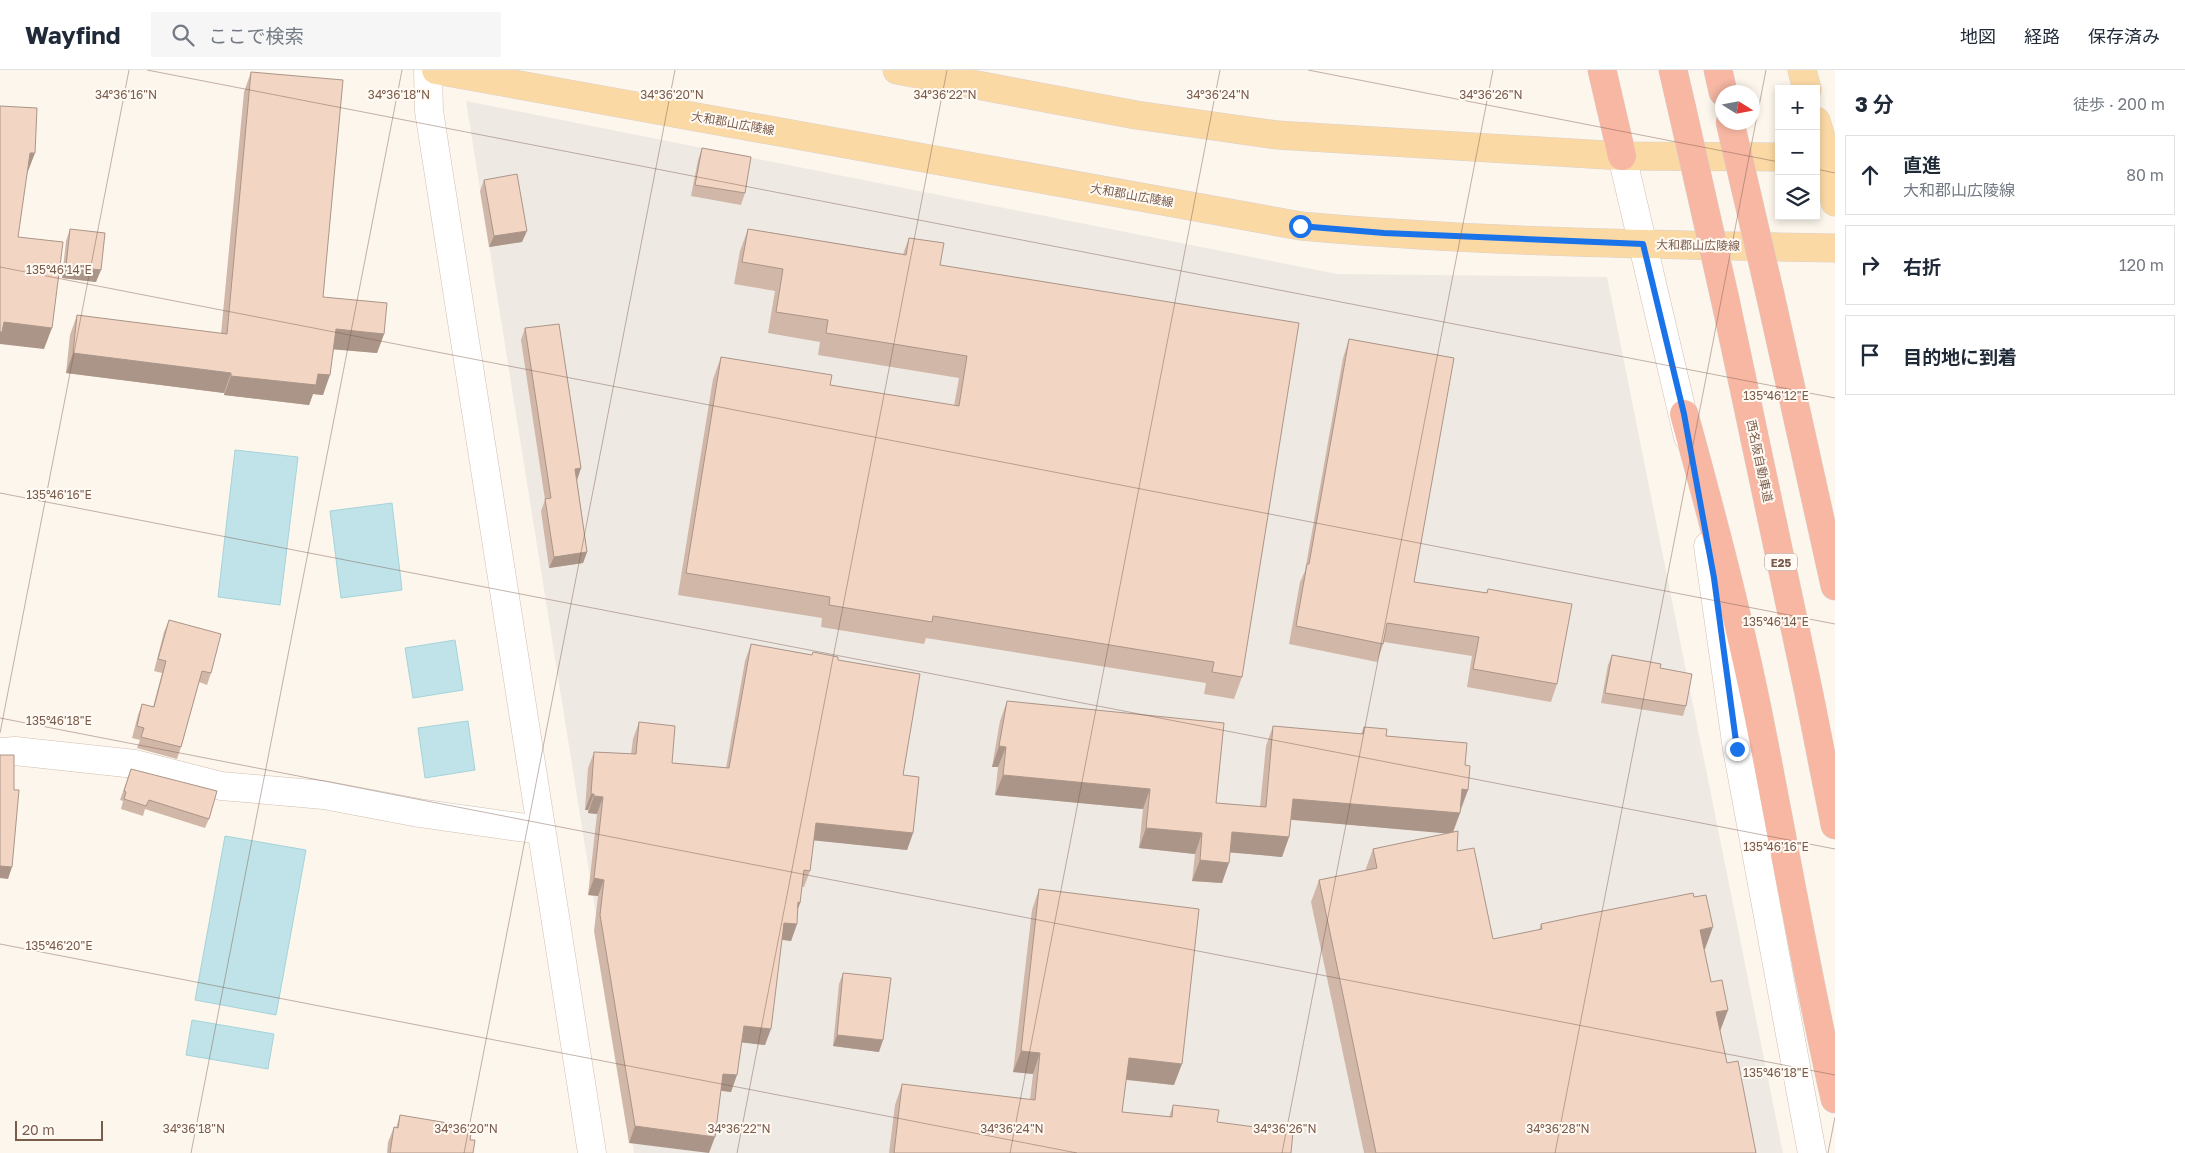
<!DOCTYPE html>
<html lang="ja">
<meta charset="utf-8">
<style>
body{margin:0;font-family:"Golos Text","Noto Sans JP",sans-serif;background:#f6f6f7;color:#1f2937}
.controls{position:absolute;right:15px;top:15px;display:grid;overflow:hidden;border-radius:0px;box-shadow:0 2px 8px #0003}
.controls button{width:45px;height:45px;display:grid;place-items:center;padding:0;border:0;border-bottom:1px solid #e0e1e3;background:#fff;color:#1f2937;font:25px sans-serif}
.compass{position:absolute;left:1715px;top:15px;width:45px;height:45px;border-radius:50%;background:#fff;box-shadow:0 2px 8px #0003;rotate:101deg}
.scale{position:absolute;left:15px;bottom:12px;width:88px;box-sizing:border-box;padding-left:5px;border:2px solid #7a5c4d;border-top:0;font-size:14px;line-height:18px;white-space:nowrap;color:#7a5c4d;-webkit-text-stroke:4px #fffaf3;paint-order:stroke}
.stop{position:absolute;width:15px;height:15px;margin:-11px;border:4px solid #1a73e8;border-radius:50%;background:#fff}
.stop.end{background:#1a73e8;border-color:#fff;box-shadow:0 1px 5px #0008}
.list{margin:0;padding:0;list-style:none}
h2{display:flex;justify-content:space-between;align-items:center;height:65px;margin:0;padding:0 20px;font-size:21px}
h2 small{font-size:16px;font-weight:400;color:#747a83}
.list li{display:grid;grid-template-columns:32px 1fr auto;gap:15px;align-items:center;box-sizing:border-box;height:80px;margin:0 10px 10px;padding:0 10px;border:1px solid #e0e1e3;border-radius:0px}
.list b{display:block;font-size:19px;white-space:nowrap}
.list p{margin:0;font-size:16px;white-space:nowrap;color:#747a83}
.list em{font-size:16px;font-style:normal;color:#747a83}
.icon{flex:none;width:28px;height:28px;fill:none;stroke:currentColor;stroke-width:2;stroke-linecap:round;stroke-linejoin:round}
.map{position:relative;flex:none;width:1835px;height:1083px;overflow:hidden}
header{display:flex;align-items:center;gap:30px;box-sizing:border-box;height:70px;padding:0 25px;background:#fff;border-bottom:1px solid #e0e1e3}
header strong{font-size:24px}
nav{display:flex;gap:28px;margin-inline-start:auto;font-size:18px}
.search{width:350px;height:45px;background:#f6f6f7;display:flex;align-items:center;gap:12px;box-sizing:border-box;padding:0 18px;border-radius:0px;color:#747a83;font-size:19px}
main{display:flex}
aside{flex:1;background:#fff}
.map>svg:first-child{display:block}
</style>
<header>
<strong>Wayfind</strong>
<div class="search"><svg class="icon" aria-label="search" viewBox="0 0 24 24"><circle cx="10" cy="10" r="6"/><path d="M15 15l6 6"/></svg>ここで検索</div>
<nav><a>地図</a><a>経路</a><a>保存済み</a></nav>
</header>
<main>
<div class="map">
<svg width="1835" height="1083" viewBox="0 0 1835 1083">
<rect width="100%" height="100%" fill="#fdf6ec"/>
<path fill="#efe9e4" d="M 466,31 L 1337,204 L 1607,207 L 1783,1083 L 634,1083 Z"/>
<g fill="#bfe3e8" stroke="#a5d3da">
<path d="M 235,380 L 298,387 L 280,535 L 218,527 Z"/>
<path d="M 392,433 L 402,520 L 341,528 L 330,441 Z"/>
<path d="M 455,570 L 463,620 L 413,628 L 405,578 Z"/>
<path d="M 468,651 L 475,700 L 425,708 L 418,658 Z"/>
<path d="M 225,766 L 306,780 L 276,945 L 195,930 Z"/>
<path d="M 192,950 L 274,964 L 268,999 L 186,985 Z"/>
</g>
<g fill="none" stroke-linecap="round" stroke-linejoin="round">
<g stroke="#d1beb0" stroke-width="29">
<g id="minor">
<path d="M 428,0 L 429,41 L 592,1083"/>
<path d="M 1622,86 L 1688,367"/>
<path d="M 1708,476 L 1737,679 L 1812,1083"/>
<path d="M 0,682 L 15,681 L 135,694 L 221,716 L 324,725 L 419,743 L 540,760"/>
</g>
</g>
<g stroke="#dad1cd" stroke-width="29">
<g id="major">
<path d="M 436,0 L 1301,156 C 1478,172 1657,175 1835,178"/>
<path d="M 897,0 L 1136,45 L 1277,65 L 1622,86 L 1779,87"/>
<path d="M 1802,0 L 1807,19"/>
<path d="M 1816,51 L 1827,87 L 1835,132"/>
</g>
</g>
<g stroke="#dad1cd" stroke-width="29">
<g id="highway">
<path d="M 1602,0 L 1622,86"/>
<path d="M 1673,0 L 1682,39"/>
<path d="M 1718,0 L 1723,22"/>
<path d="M 1770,224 L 1835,516"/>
<path d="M 1725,229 L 1809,624 L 1835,755"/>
<path d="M 1684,344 C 1713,450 1741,555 1762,663 C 1786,785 1807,907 1835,1029"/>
</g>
</g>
<use href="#minor" stroke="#fff" stroke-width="28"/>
<use href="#major" stroke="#fbd9a5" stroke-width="28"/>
<use href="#highway" stroke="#f7b7a3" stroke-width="28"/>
<g stroke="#dad1cd" stroke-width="29" stroke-linecap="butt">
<g id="highway-bridge">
<path d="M 1682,39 L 1725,229"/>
<path d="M 1730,52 L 1770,224"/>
</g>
</g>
<use href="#highway-bridge" stroke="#f7b7a3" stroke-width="28"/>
</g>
<g fill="#d1b7a8">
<path d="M 251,2 L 323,227 L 384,264 L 377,283 L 334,279 L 323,325 L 313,324 L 309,335 L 224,325 L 224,323 L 66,303 L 70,265 L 77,245 L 221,264 L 244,22 Z"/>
<path d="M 702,78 L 745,123 L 741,135 L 691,126 L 698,90 Z"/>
<path d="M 484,110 L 522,172 L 489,177 L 480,121 Z"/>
<path d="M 70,159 L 96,212 L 62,208 L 66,171 Z"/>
<path d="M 748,159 L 903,184 L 909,168 L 940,195 L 1242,607 L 1234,629 L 1204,624 L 1206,613 L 926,568 L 924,574 L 821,557 L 822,548 L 678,525 L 713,309 L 721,287 L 830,315 L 954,336 L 959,308 L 818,285 L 820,272 L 768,263 L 775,221 L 734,214 L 740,181 Z"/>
<path d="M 525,258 L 581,398 L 577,410 L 587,482 L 583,493 L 549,498 L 541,441 L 545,430 L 521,270 Z"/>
<path d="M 1349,269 L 1414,512 L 1486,523 L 1488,519 L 1557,614 L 1551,632 L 1467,617 L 1472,586 L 1384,572 L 1377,592 L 1289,574 L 1300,512 L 1305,501 L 1343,288 Z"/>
<path d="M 169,550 L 211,603 L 207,615 L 199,612 L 181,677 L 177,689 L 137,678 L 140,670 L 132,668 L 138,645 L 142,634 L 153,637 L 162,603 L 154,601 L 164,562 Z"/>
<path d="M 751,574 L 838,590 L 903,705 L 913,763 L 907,780 L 814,770 L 810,801 L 804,817 L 802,817 L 800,833 L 797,842 L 797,854 L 791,871 L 782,870 L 765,975 L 742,972 L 731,1022 L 721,1021 L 629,1073 L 594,861 L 598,826 L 588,825 L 597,744 L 588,743 L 588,740 L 585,740 L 588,698 L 594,682 L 631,684 L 633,669 L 639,652 L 672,693 L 726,698 L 745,591 Z"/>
<path d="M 1612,585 L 1660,598 L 1686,636 L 1683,646 L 1601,633 L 1608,595 Z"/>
<path d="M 1007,631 L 1216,733 L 1260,737 L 1266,676 L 1273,656 L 1361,664 L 1364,657 L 1465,695 L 1468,720 L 1453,763 L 1457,781 L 1493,869 L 1539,860 L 1541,854 L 1705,879 L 1704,879 L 1711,912 L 1728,940 L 1720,961 L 1727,993 L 1756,1083 L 1364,1083 L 1311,832 L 1319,810 L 1365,801 L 1373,779 L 1449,763 L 1291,750 L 1289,767 L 1282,787 L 1230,782 L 1222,813 L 1192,811 L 1195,784 L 1139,778 L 1143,739 L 995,725 L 998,697 L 992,697 L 1000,651 Z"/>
<path d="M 131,699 L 209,749 L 205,758 L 145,739 L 143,746 L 121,739 L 123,731 L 120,730 Z"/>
<path d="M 1039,819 L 1174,1015 L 1126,1010 L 1122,1042 L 1169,1047 L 1173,1035 L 1291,1083 L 889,1083 L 895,1035 L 902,1014 L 1030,1030 L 1033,1004 L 1013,1002 L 1032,840 Z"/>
<path d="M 843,903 L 879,982 L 833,976 L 839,914 Z"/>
<path d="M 400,1045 L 470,1070 L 473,1083 L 387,1083 L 388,1072 L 394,1057 L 396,1058 Z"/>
</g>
<g fill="#aa9588">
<path d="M 30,83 L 35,83 L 27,104 Z"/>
<path d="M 527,161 L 522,172 L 489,177 L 494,166 Z"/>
<path d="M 66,196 L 101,200 L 96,212 L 62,208 Z"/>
<path d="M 4,252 L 52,258 L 44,279 L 0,274 L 0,262 Z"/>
<path d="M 336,259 L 384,264 L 377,283 L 329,279 Z"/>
<path d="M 73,283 L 231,303 L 224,323 L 66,303 Z"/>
<path d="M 318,304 L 330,305 L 323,325 L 313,324 L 309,335 L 224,325 L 231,306 Z"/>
<path d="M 581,398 L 577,410 L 575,399 Z"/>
<path d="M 587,482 L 583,493 L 549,498 L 554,487 Z"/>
<path d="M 999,676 L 1006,677 L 998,697 L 992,697 Z"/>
<path d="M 1003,705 L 1150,719 L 1143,739 L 995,725 Z"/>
<path d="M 1462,719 L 1468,720 L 1460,740 Z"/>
<path d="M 591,724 L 594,724 L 588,740 L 585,740 Z"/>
<path d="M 594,726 L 603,727 L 597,744 L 588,743 Z"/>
<path d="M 1293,729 L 1460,743 L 1452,764 L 1285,749 Z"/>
<path d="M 816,753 L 913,763 L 907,780 L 810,770 Z"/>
<path d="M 1146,758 L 1202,763 L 1195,784 L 1139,778 Z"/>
<path d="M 1232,762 L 1289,767 L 1282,787 L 1225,782 Z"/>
<path d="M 1200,790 L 1229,793 L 1222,813 L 1192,811 Z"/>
<path d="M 0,796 L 12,797 L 8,809 L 0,808 Z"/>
<path d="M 594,808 L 604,810 L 598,826 L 588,825 Z"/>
<path d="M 798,832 L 800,833 L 794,849 Z"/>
<path d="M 784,853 L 797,854 L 791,871 L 778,869 Z"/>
<path d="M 1713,857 L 1705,879 L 1692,881 L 1700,860 Z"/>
<path d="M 1728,940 L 1720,961 L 1716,942 Z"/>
<path d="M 744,956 L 771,959 L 765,975 L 738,972 Z"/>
<path d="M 837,965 L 883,970 L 879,982 L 833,976 Z"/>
<path d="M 1021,981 L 1040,983 L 1033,1004 L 1013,1002 Z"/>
<path d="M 1129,988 L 1182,994 L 1174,1015 L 1121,1009 Z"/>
<path d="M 723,1004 L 737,1005 L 731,1022 L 717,1020 Z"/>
<path d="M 635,1056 L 715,1067 L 709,1083 L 629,1073 Z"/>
</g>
<g fill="#f3d5c3" stroke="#aa9588">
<path d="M 251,2 L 343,10 L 323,227 L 387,233 L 384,264 L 336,259 L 330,305 L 318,304 L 316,315 L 231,306 L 231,303 L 73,283 L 77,245 L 227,264 Z"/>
<path d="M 0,36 L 37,38 L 35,83 L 30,83 L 18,167 L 63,172 L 52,258 L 4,252 L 2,262 L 0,262 Z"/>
<path d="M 702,78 L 751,87 L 745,123 L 695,115 Z"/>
<path d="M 517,104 L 527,161 L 494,166 L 484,110 Z"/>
<path d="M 70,159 L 105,163 L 101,200 L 66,196 Z"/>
<path d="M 748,159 L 906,185 L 909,168 L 944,173 L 940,195 L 1299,253 L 1242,607 L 1212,602 L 1214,592 L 933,546 L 932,552 L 829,535 L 830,527 L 686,503 L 721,287 L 832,305 L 830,315 L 959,336 L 967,286 L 826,263 L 828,250 L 776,242 L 783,199 L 742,192 Z"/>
<path d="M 559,254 L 581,398 L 575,399 L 587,482 L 554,487 L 545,429 L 551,428 L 525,258 Z"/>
<path d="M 1349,269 L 1454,288 L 1414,512 L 1487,523 L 1488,519 L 1572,534 L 1557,614 L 1473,599 L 1479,567 L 1387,553 L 1383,574 L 1296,556 L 1307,494 L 1309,494 Z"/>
<path d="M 169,550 L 221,564 L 211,603 L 202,601 L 181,677 L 141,667 L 144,658 L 137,656 L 142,634 L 154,637 L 166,591 L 158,589 Z"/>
<path d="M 751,574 L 812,585 L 813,582 L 838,587 L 838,590 L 920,604 L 903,705 L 919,707 L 913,763 L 816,753 L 810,801 L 804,800 L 800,833 L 798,832 L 797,854 L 784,853 L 771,959 L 744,956 L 737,1005 L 723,1004 L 715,1067 L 635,1056 L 600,845 L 604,810 L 594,808 L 603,727 L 594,726 L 594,724 L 591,724 L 594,682 L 636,684 L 639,652 L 675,656 L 672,693 L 729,698 Z"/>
<path d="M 1612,585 L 1661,594 L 1660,598 L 1692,604 L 1686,636 L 1605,623 Z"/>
<path d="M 1007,631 L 1224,653 L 1216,733 L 1266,737 L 1273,656 L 1363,664 L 1364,657 L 1387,659 L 1386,666 L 1467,673 L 1465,695 L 1470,696 L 1468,720 L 1462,719 L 1460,743 L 1293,729 L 1289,767 L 1232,762 L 1229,793 L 1200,790 L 1202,763 L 1146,758 L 1150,719 L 1003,705 L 1006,677 L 999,676 Z"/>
<path d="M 0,685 L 14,685 L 14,720 L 19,720 L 12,797 L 0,796 Z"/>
<path d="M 131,699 L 217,721 L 209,749 L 149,730 L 146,736 L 124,729 L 126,722 L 124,721 Z"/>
<path d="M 1458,761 L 1457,781 L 1474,778 L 1493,869 L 1542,859 L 1541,854 L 1578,846 L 1693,823 L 1694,827 L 1706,825 L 1713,857 L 1700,860 L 1711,912 L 1722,910 L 1728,940 L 1716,942 L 1727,993 L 1738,991 L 1756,1083 L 1376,1083 L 1319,810 L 1377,798 L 1373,779 Z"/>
<path d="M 1039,819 L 1199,839 L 1182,994 L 1129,988 L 1122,1042 L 1172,1047 L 1173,1035 L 1219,1040 L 1217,1052 L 1293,1062 L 1291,1083 L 894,1083 L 902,1014 L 1035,1030 L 1040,983 L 1021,981 Z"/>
<path d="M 843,903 L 891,908 L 883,970 L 837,965 Z"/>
<path d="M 400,1045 L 472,1057 L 470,1070 L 475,1070 L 473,1083 L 390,1083 L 394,1057 L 398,1058 Z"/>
</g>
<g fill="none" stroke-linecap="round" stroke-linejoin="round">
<path stroke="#1a73e8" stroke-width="6" d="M 1300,156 L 1384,163 L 1643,174 L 1684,344 L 1714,508 L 1737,679"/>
</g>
<path fill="none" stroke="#7a5c4d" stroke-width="1" stroke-opacity="0.45" d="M 147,0 L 1835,328M 1308,0 L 1779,92M 1816,99 L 1835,103M 0,197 L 1835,554M 0,423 L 1835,779M 0,648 L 1835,1005M 0,663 L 129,0M 0,874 L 1077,1083M 191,1083 L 402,0M 464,1083 L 675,0M 737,1083 L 947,0M 1010,1083 L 1220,0M 1282,1083 L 1493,0M 1555,1083 L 1766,0M 1828,1083 L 1835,1047"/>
<g text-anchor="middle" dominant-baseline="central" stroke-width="4" stroke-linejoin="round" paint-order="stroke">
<rect fill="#fffaf3" stroke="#a28b7f" stroke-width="1" x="1765" y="483.5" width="32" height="17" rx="4"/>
<g font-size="11" font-weight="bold" fill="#7a5c4d">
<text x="1781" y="492">E25</text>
</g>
<g font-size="12" fill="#7a5c4d" stroke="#fffaf3">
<text transform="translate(733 53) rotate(10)">大和郡山広陵線</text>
<text transform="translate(1132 125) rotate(10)">大和郡山広陵線</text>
<text transform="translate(1698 175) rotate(1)">大和郡山広陵線</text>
<text transform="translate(1760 391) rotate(78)">西名阪自動車道</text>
</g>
</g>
<g font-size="12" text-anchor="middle" fill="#7a5c4d" stroke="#fffaf3" stroke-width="4" stroke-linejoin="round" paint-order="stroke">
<text x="126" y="29">34°36'16"N</text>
<text x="399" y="29">34°36'18"N</text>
<text x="672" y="29">34°36'20"N</text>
<text x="945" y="29">34°36'22"N</text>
<text x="1218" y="29">34°36'24"N</text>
<text x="1491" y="29">34°36'26"N</text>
<text x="59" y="204">135°46'14"E</text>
<text x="1776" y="330">135°46'12"E</text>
<text x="59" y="429">135°46'16"E</text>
<text x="1776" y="556">135°46'14"E</text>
<text x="59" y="655">135°46'18"E</text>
<text x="1776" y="781">135°46'16"E</text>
<text x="59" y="880">135°46'20"E</text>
<text x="1776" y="1007">135°46'18"E</text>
<text x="194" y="1063">34°36'18"N</text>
<text x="466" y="1063">34°36'20"N</text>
<text x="739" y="1063">34°36'22"N</text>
<text x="1012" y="1063">34°36'24"N</text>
<text x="1285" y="1063">34°36'26"N</text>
<text x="1558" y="1063">34°36'28"N</text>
</g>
</svg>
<div class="controls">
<button>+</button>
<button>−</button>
<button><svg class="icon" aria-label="layers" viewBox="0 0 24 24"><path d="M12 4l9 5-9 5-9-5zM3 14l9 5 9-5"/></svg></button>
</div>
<svg class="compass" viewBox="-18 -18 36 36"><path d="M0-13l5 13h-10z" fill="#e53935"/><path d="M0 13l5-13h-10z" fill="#747a83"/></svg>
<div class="scale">20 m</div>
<div class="stop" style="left:1300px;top:156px"></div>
<div class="stop end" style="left:1737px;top:679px"></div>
</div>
<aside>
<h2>3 分<small>徒歩 · 200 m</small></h2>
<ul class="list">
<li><svg class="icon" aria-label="ahead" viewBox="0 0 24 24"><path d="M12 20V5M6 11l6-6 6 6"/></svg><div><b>直進</b><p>大和郡山広陵線</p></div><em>80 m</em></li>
<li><svg class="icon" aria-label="right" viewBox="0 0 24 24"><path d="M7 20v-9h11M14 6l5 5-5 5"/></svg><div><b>右折</b></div><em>120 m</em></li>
<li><svg class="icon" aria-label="arrive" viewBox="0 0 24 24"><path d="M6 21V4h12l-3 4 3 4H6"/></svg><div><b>目的地に到着</b></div></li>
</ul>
</aside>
</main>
